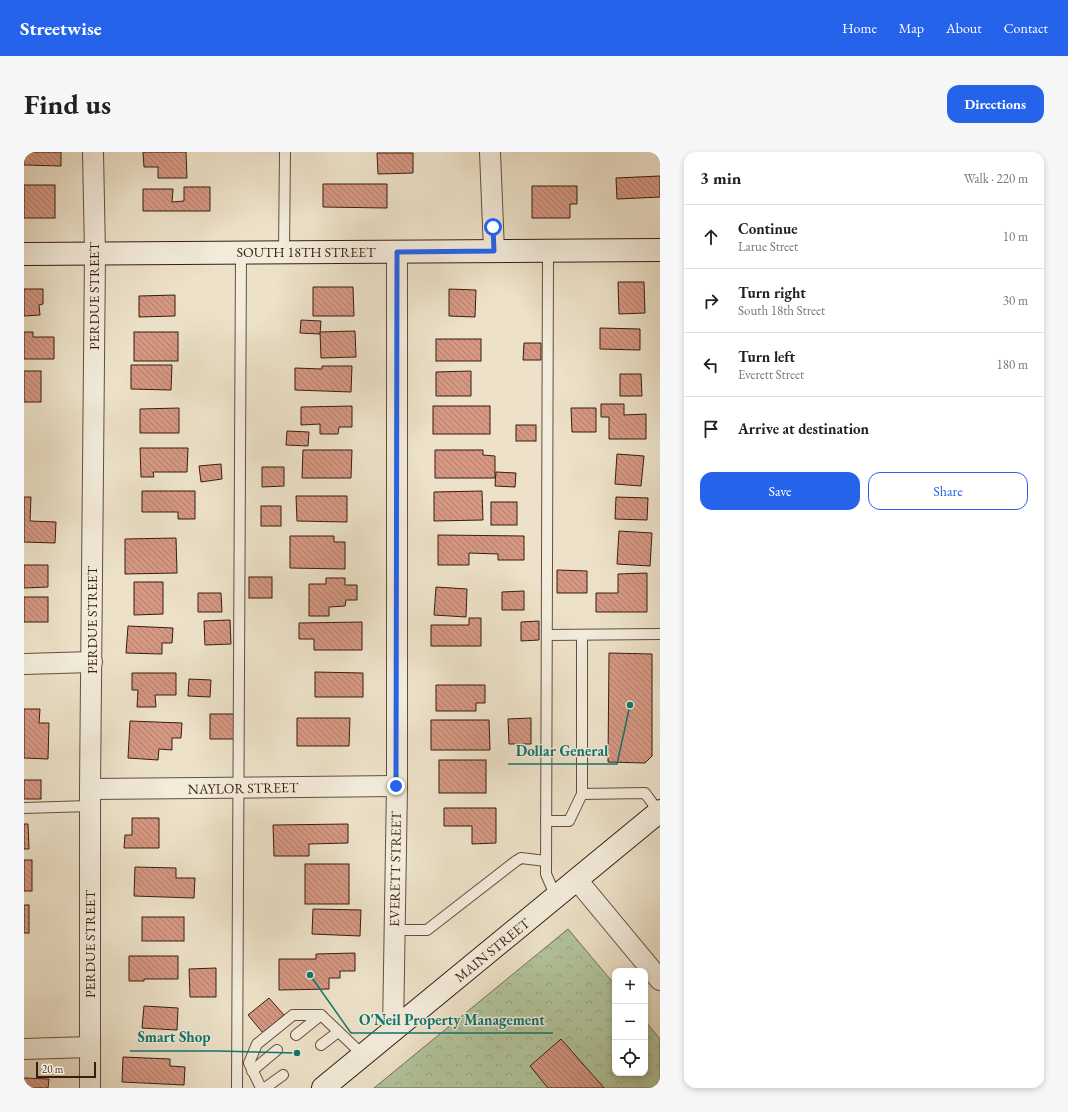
<!DOCTYPE html>
<meta charset="utf-8">
<style>
body{margin:0;font-family:"EB Garamond",serif;background:#f6f6f6;color:#222}
.controls{position:absolute;right:12px;bottom:12px;display:grid;overflow:hidden;border-radius:8px;box-shadow:0 2px 6px #0003}
.controls button{width:36px;height:36px;display:grid;place-items:center;padding:0;border:0;border-bottom:1px solid #e0e0e0;background:#fff;color:#222;font:20px sans-serif}
.scale{position:absolute;left:12px;bottom:10px;width:60px;box-sizing:border-box;padding-left:4px;border:2px solid #381d0e;border-top:0;font-size:11px;line-height:14px;white-space:nowrap;color:#381d0e;-webkit-text-stroke:3px #f3ecdc;paint-order:stroke}
.stop{position:absolute;width:12px;height:12px;margin:-9px;border:3px solid #2563eb;border-radius:50%;background:#fff}
.stop.end{background:#2563eb;border-color:#fff;box-shadow:0 1px 4px #0008}
.list{margin:0;padding:0;list-style:none}
h2{display:flex;justify-content:space-between;align-items:center;height:52px;margin:0;padding:0 16px;font-size:17px}
h2 small{font-size:13px;font-weight:400;color:#767676}
.list li{display:grid;grid-template-columns:26px 1fr auto;gap:12px;align-items:center;box-sizing:border-box;height:64px;padding:0 16px;border-top:1px solid #e0e0e0}
.list b{display:block;font-size:15px;white-space:nowrap}
.list p{margin:0;font-size:13px;white-space:nowrap;color:#767676}
.list em{font-size:13px;font-style:normal;color:#767676}
.actions{display:flex;gap:8px;padding:12px 16px}
.actions a{flex:1;padding:9px 0;border:1px solid #2563eb;border-radius:12px;text-align:center;font-size:14px;color:#2563eb}
.actions .main{background:#2563eb;color:#fff}
.icon{flex:none;width:22px;height:22px;fill:none;stroke:currentColor;stroke-width:2;stroke-linecap:round;stroke-linejoin:round}
.map{position:relative;flex:none;width:636px;height:936px;overflow:hidden;border-radius:12px}
header{display:flex;align-items:center;gap:24px;box-sizing:border-box;height:56px;padding:0 20px;background:#2563eb;color:#fff}
header strong{font-size:19px}
nav{display:flex;gap:22px;margin-inline-start:auto;font-size:14px}
.intro{display:flex;align-items:center;justify-content:space-between;box-sizing:border-box;height:96px;padding:0 24px}
h1{margin:0;font-size:28px}
.button{padding:10px 18px;border-radius:12px;background:#2563eb;color:#fff;font-size:14px;font-weight:700}
main{display:flex;gap:24px;padding:0 24px}
aside{flex:1;background:#fff;border-radius:12px;box-shadow:0 2px 6px #0003}
.map>svg:first-child{display:block}
</style>
<header>
<strong>Streetwise</strong>
<nav><a>Home</a><a>Map</a><a>About</a><a>Contact</a></nav>
</header>
<div class="intro"><h1>Find us</h1><a class="button">Directions</a></div>
<main>
<div class="map">
<svg width="636" height="936" viewBox="0 0 636 936">
<defs>
<pattern id="forest-crowns" width="20" height="18" patternUnits="userSpaceOnUse"><rect width="20" height="18" fill="#b2c49c"/><path d="M2 6a3 3 0 1 1 6 0M12 15a3 3 0 1 1 6 0" fill="none" stroke="#9aa885"/></pattern>
<pattern id="building-back-hatch" width="6" height="6" patternUnits="userSpaceOnUse"><rect width="6" height="6" fill="#d69883"/><path d="M-1 5l2 2M0 0l6 6M5-1l2 2" fill="none" stroke="#af7b6a"/></pattern>
</defs>
<rect width="100%" height="100%" fill="#ede2c9"/>
<filter id="stains"><feTurbulence type="fractalNoise" baseFrequency=".005" numOctaves="4"/><feColorMatrix values="0 0 0 0 .2 0 0 0 0 .09 0 0 0 0 .02 0 0 0 .5 -.17"/></filter>
<radialGradient id="worn" r=".72"><stop offset=".6" stop-color="#630" stop-opacity="0"/><stop offset="1" stop-color="#630" stop-opacity=".3"/></radialGradient>
<path fill="url(#forest-crowns)" stroke="#757055" d="M 544,777 L 591,833 L 591,921 L 621,921 L 621,869 L 636,887 L 636,936 L 350,936 Z"/>
<g fill="url(#building-back-hatch)" stroke="#381d0e">
<path d="M 0,0 L 37,0 L 37,14 L 0,13 Z"/>
<path d="M 119,0 L 162,0 L 163,26 L 134,26 L 134,15 L 120,15 Z"/>
<path d="M 353,1 L 389,1 L 389,21 L 354,22 Z"/>
<path d="M 636,24 L 636,45 L 593,47 L 592,26 Z"/>
<path d="M 299,32 L 363,32 L 363,56 L 299,55 Z"/>
<rect x="0" y="33" width="31" height="33"/>
<path d="M 508,34 L 553,34 L 553,52 L 546,52 L 546,66 L 508,66 Z"/>
<path d="M 160,35 L 186,35 L 186,59 L 119,59 L 119,37 L 149,37 L 148,50 L 160,49 Z"/>
<path d="M 594,130 L 620,130 L 621,161 L 595,162 Z"/>
<path d="M 289,135 L 329,135 L 330,164 L 289,164 Z"/>
<path d="M 0,137 L 19,137 L 19,152 L 15,153 L 16,163 L 0,164 Z"/>
<path d="M 425,137 L 452,138 L 451,165 L 425,164 Z"/>
<path d="M 151,143 L 151,164 L 115,165 L 115,144 Z"/>
<path d="M 277,168 L 297,169 L 296,182 L 276,181 Z"/>
<path d="M 576,176 L 616,177 L 616,198 L 576,197 Z"/>
<path d="M 331,179 L 332,205 L 297,206 L 296,180 Z"/>
<path d="M 0,180 L 9,180 L 9,185 L 30,185 L 30,207 L 0,207 Z"/>
<rect x="110" y="180" width="44" height="29"/>
<rect x="412" y="187" width="45" height="22"/>
<path d="M 500,191 L 517,191 L 517,208 L 499,208 Z"/>
<path d="M 107,213 L 148,213 L 147,238 L 107,237 Z"/>
<path d="M 298,214 L 328,214 L 327,240 L 271,238 L 271,216 L 298,217 Z"/>
<rect x="0" y="219" width="17" height="31"/>
<path d="M 447,219 L 447,244 L 412,244 L 412,220 Z"/>
<path d="M 596,222 L 617,222 L 618,244 L 596,244 Z"/>
<path d="M 577,252 L 600,252 L 600,263 L 622,262 L 622,287 L 585,287 L 585,265 L 577,265 Z"/>
<path d="M 328,254 L 328,275 L 315,275 L 314,282 L 296,282 L 296,272 L 277,273 L 277,255 Z"/>
<rect x="409" y="254" width="57" height="28"/>
<path d="M 155,256 L 155,281 L 116,281 L 116,257 Z"/>
<path d="M 547,256 L 572,256 L 572,280 L 548,280 Z"/>
<rect x="492" y="273" width="20" height="16"/>
<path d="M 263,279 L 285,280 L 284,294 L 262,293 Z"/>
<path d="M 116,296 L 164,296 L 163,320 L 129,320 L 130,325 L 117,325 Z"/>
<path d="M 279,298 L 328,298 L 327,326 L 278,326 Z"/>
<path d="M 411,298 L 459,298 L 459,303 L 471,304 L 471,326 L 411,326 Z"/>
<path d="M 593,302 L 620,304 L 617,334 L 591,332 Z"/>
<path d="M 197,312 L 198,327 L 177,330 L 175,314 Z"/>
<path d="M 238,315 L 260,315 L 260,334 L 238,335 Z"/>
<path d="M 472,320 L 492,321 L 491,335 L 471,334 Z"/>
<path d="M 118,339 L 171,339 L 171,367 L 154,367 L 154,360 L 118,360 Z"/>
<path d="M 458,339 L 459,368 L 410,369 L 410,340 Z"/>
<path d="M 272,344 L 323,344 L 323,370 L 273,369 Z"/>
<path d="M 0,345 L 7,345 L 6,369 L 32,370 L 31,391 L 0,390 Z"/>
<path d="M 592,345 L 624,346 L 623,368 L 591,367 Z"/>
<rect x="467" y="350" width="26" height="23"/>
<rect x="237" y="354" width="20" height="20"/>
<path d="M 595,379 L 628,381 L 626,414 L 593,412 Z"/>
<path d="M 414,383 L 500,384 L 500,408 L 474,408 L 474,402 L 445,401 L 445,413 L 414,413 Z"/>
<path d="M 266,384 L 310,384 L 310,390 L 321,390 L 321,417 L 266,416 Z"/>
<path d="M 152,386 L 153,421 L 101,422 L 101,387 Z"/>
<path d="M 0,413 L 24,413 L 24,435 L 0,436 Z"/>
<path d="M 533,418 L 563,419 L 563,441 L 533,441 Z"/>
<path d="M 623,421 L 623,460 L 572,460 L 572,441 L 594,441 L 594,422 Z"/>
<rect x="225" y="425" width="23" height="21"/>
<path d="M 302,426 L 321,426 L 321,433 L 333,433 L 333,448 L 322,448 L 321,454 L 305,455 L 305,464 L 285,464 L 285,432 L 302,432 Z"/>
<path d="M 110,430 L 139,430 L 139,462 L 110,463 Z"/>
<path d="M 412,435 L 443,437 L 442,465 L 410,463 Z"/>
<path d="M 500,439 L 500,458 L 478,458 L 478,440 Z"/>
<path d="M 174,441 L 197,441 L 198,460 L 174,460 Z"/>
<rect x="0" y="445" width="24" height="25"/>
<path d="M 445,466 L 457,466 L 457,494 L 407,494 L 407,473 L 445,473 Z"/>
<path d="M 206,468 L 207,492 L 181,493 L 180,469 Z"/>
<path d="M 515,469 L 515,488 L 497,489 L 497,470 Z"/>
<path d="M 338,470 L 338,498 L 290,498 L 290,487 L 275,487 L 275,471 Z"/>
<path d="M 104,474 L 149,476 L 148,491 L 138,491 L 138,502 L 102,501 Z"/>
<path d="M 585,501 L 628,502 L 628,604 L 621,611 L 584,610 Z"/>
<path d="M 291,520 L 339,521 L 339,545 L 291,545 Z"/>
<path d="M 108,521 L 152,521 L 152,543 L 131,543 L 132,555 L 113,555 L 114,538 L 108,538 Z"/>
<path d="M 165,527 L 187,528 L 186,545 L 164,544 Z"/>
<path d="M 412,533 L 461,533 L 461,551 L 452,551 L 452,559 L 412,559 Z"/>
<path d="M 0,557 L 16,557 L 15,571 L 25,571 L 24,607 L 0,606 Z"/>
<path d="M 186,562 L 211,562 L 212,587 L 186,587 Z"/>
<path d="M 273,566 L 326,566 L 325,594 L 273,594 Z"/>
<path d="M 507,566 L 507,592 L 485,592 L 484,567 Z"/>
<path d="M 407,568 L 465,568 L 466,598 L 407,598 Z"/>
<path d="M 106,569 L 158,571 L 157,586 L 148,586 L 148,598 L 135,597 L 134,608 L 104,606 Z"/>
<rect x="415" y="608" width="47" height="33"/>
<rect x="0" y="628" width="17" height="19"/>
<path d="M 420,656 L 472,656 L 472,691 L 448,692 L 448,674 L 420,674 Z"/>
<path d="M 108,666 L 135,666 L 135,696 L 100,696 L 101,683 L 108,683 Z"/>
<path d="M 0,672 L 4,672 L 5,697 L 0,697 Z"/>
<path d="M 324,672 L 324,691 L 285,692 L 285,704 L 250,704 L 249,673 Z"/>
<rect x="0" y="708" width="8" height="31"/>
<rect x="281" y="712" width="44" height="40"/>
<path d="M 111,715 L 152,716 L 152,726 L 171,726 L 170,746 L 110,744 Z"/>
<rect x="0" y="753" width="5" height="28"/>
<path d="M 289,757 L 337,758 L 336,784 L 288,782 Z"/>
<rect x="118" y="765" width="42" height="24"/>
<path d="M 331,801 L 331,819 L 316,819 L 316,826 L 305,826 L 305,837 L 255,838 L 255,807 L 292,807 L 292,802 Z"/>
<path d="M 105,804 L 154,804 L 154,827 L 120,827 L 120,829 L 105,829 Z"/>
<path d="M 192,816 L 192,845 L 166,845 L 165,817 Z"/>
<path d="M 245,846 L 260,863 L 239,881 L 224,863 Z"/>
<path d="M 120,854 L 154,856 L 153,878 L 118,876 Z"/>
<path d="M 537,887 L 580,936 L 524,936 L 506,914 Z"/>
<path d="M 99,905 L 146,907 L 146,914 L 161,915 L 160,933 L 98,930 Z"/>
<path d="M 0,926 L 25,927 L 24,936 L 0,936 Z"/>
</g>
<g fill="none" stroke-linecap="round" stroke-linejoin="round">
<g stroke="#654e3d" stroke-width="12">
<g id="lane">
<path d="M 260,99 L 261,0"/>
<path d="M 524,100 L 522,722 L 532,745"/>
<path d="M 523,483 L 636,482"/>
<path d="M 558,483 L 558,642 L 621,641 L 635,660"/>
<path d="M 0,656 L 66,654"/>
<path d="M 522,669 L 545,669 L 558,642"/>
<path d="M 371,778 L 403,778 L 492,709 L 497,706 L 522,709"/>
<path d="M 272,883 L 297,863"/>
<path d="M 297,893 L 314,880"/>
<path d="M 228,919 L 253,898"/>
<path d="M 213,936 L 217,101"/>
<path d="M 237,936 L 225,911 L 233,892 L 269,863 L 297,863 L 339,903"/>
<path d="M 241,936 L 259,923"/>
</g>
</g>
<g stroke="#654e3d" stroke-width="22">
<g id="street">
<path d="M 466,0 L 470,99"/>
<path d="M 0,512 L 68,510"/>
<path d="M 66,637 L 373,634"/>
<path d="M 553,728 L 636,828"/>
<path d="M 369,879 L 373,634 L 373,100"/>
<path d="M 0,897 L 66,895"/>
<path d="M 66,936 L 66,637 L 71,101 L 69,0"/>
</g>
</g>
<g stroke="#381d0e" stroke-width="24">
<g id="secondary">
<path d="M 0,102 L 636,98"/>
<path d="M 299,936 L 636,659"/>
</g>
</g>
<use href="#lane" stroke="#f3ecdc" stroke-width="10"/>
<use href="#street" stroke="#f3ecdc" stroke-width="20"/>
<use href="#secondary" stroke="#f3ecdc" stroke-width="22"/>
</g>
<g fill="none" stroke-linecap="round" stroke-linejoin="round">
<path stroke="#2563eb" stroke-width="5" d="M 372,634 L 373,100 L 470,99 L 469,75"/>
</g>
<g text-anchor="middle" dominant-baseline="central" stroke-width="3" stroke-linejoin="round" paint-order="stroke">
<g font-size="14" fill="#381d0e" stroke="#f3ecdc">
<text x="282" y="100">SOUTH 18TH STREET</text>
<text transform="translate(70 144) rotate(-90)">PERDUE STREET</text>
<text transform="translate(68 468) rotate(-90)">PERDUE STREET</text>
<text transform="translate(219 636) rotate(-1)">NAYLOR STREET</text>
<text transform="translate(371 717) rotate(-89)">EVERETT STREET</text>
<text transform="translate(66 792) rotate(-90)">PERDUE STREET</text>
<text transform="translate(468 798) rotate(-39)">MAIN STREET</text>
</g>
</g>
<path fill="none" stroke="#0f766e" stroke-width="1.5" d="M606 553L593 612H484M286 823L327 881H529M273 901L195 899H106"/>
<g fill="#0f766e" stroke="#f3ecdc" stroke-width="1.5">
<circle cx="606" cy="553" r="4"/>
<circle cx="286" cy="823" r="4"/>
<circle cx="273" cy="901" r="4"/>
</g>
<g font-size="15" text-anchor="middle" font-weight="bold" fill="#0f766e" stroke="#f3ecdc" stroke-width="3" stroke-linejoin="round" paint-order="stroke">
<text x="538" y="604">Dollar General</text>
<text x="428" y="873">O'Neil Property Management</text>
<text x="150" y="890">Smart Shop</text>
</g>
<rect width="100%" height="100%" filter="url(#stains)"/>
<rect width="100%" height="100%" fill="url(#worn)"/>
</svg>
<div class="controls">
<button>+</button>
<button>−</button>
<button><svg class="icon" aria-label="locate" viewBox="0 0 24 24"><circle cx="12" cy="12" r="6"/><path d="M12 2v4M12 18v4M2 12h4M18 12h4"/></svg></button>
</div>
<div class="scale">20 m</div>
<div class="stop" style="left:469px;top:75px"></div>
<div class="stop end" style="left:372px;top:634px"></div>
</div>
<aside>
<h2>3 min<small>Walk · 220 m</small></h2>
<ul class="list">
<li><svg class="icon" aria-label="ahead" viewBox="0 0 24 24"><path d="M12 20V5M6 11l6-6 6 6"/></svg><div><b>Continue</b><p>Larue Street</p></div><em>10 m</em></li>
<li><svg class="icon" aria-label="right" viewBox="0 0 24 24"><path d="M7 20v-9h11M14 6l5 5-5 5"/></svg><div><b>Turn right</b><p>South 18th Street</p></div><em>30 m</em></li>
<li><svg class="icon" aria-label="left" viewBox="0 0 24 24"><path d="M17 20v-9H6M10 6l-5 5 5 5"/></svg><div><b>Turn left</b><p>Everett Street</p></div><em>180 m</em></li>
<li><svg class="icon" aria-label="arrive" viewBox="0 0 24 24"><path d="M6 21V4h12l-3 4 3 4H6"/></svg><div><b>Arrive at destination</b></div></li>
</ul>
<div class="actions"><a class="main">Save</a><a>Share</a></div>
</aside>
</main>
